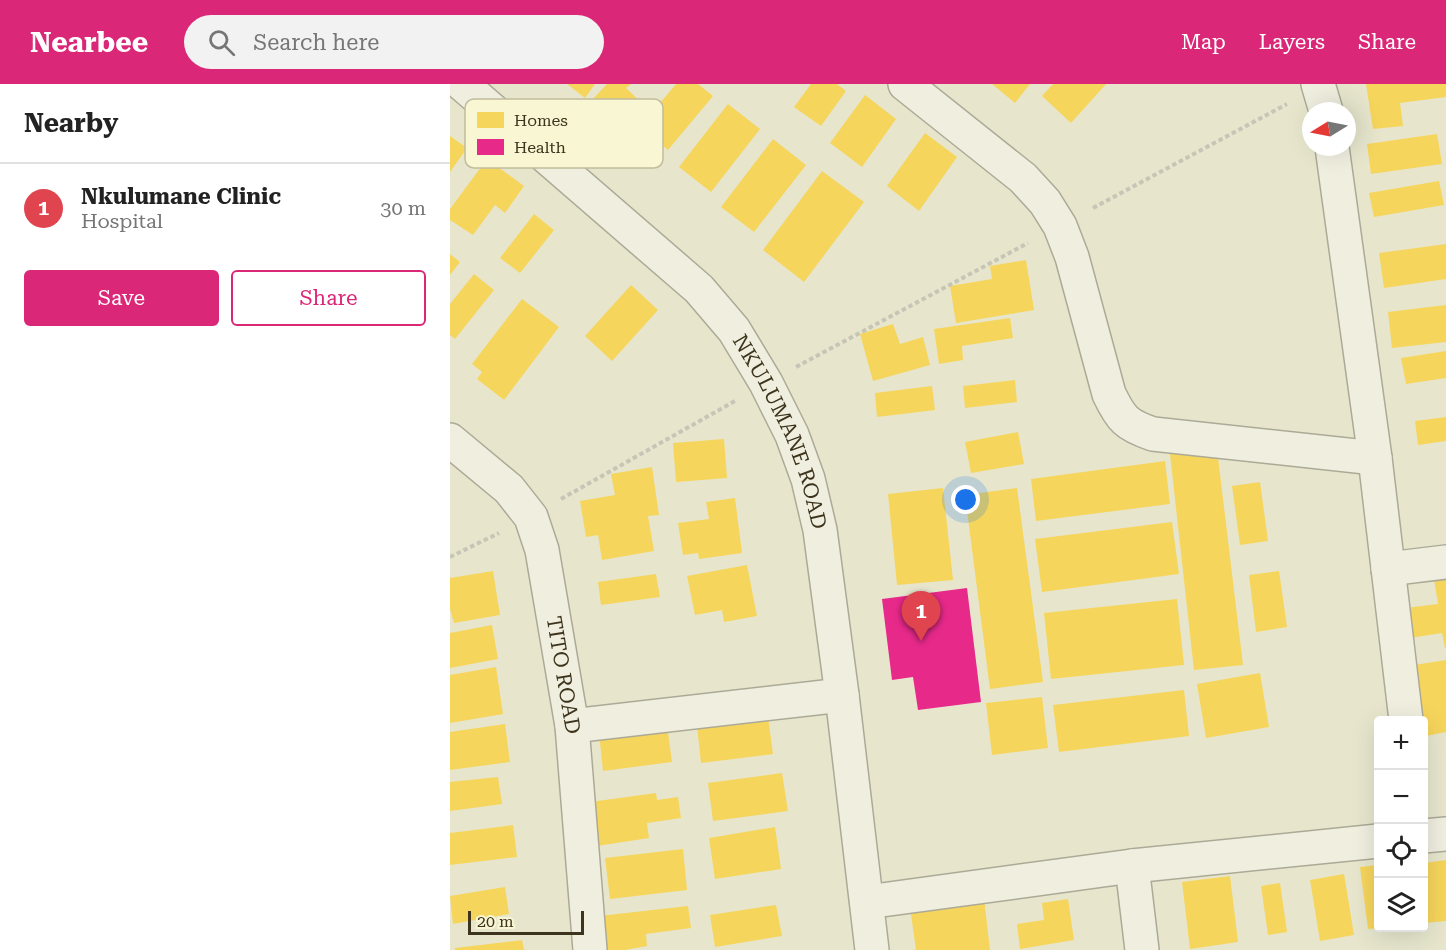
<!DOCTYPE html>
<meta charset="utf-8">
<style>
body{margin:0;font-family:"Roboto Serif",serif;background:#f2f2f2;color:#222}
.controls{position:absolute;right:18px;bottom:18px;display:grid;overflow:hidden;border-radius:6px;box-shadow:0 6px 24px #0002}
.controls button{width:54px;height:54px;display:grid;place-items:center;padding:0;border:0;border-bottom:2px solid #e0e0e0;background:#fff;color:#222;font:30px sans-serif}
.compass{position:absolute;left:852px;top:18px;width:54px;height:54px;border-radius:50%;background:#fff;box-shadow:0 6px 24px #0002;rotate:260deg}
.scale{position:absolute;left:18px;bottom:15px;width:116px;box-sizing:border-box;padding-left:6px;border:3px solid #3d341d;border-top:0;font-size:16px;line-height:21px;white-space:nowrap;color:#3d341d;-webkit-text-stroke:4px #f9f7d3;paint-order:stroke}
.you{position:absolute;left:516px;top:416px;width:21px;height:21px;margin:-15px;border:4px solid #fff;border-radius:50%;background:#1a73e8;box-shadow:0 0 0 9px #1a73e833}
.badge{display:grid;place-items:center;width:39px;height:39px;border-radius:50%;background:#db2777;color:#fff;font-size:20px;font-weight:700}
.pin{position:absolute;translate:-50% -50px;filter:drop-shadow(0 2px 3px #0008)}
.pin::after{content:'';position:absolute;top:32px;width:21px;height:18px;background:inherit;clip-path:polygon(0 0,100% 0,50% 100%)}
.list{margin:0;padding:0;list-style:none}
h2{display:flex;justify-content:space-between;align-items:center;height:78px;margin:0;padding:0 24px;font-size:26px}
h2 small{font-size:20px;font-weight:400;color:#767676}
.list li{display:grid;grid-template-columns:39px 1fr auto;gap:18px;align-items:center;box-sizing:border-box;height:90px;padding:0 24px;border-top:2px solid #e0e0e0}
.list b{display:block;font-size:22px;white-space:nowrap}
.list p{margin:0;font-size:20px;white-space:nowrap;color:#767676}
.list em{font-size:20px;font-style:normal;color:#767676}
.actions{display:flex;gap:12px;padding:18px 24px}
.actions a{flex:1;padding:14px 0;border:2px solid #db2777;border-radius:6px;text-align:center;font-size:21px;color:#db2777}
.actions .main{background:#db2777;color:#fff}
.icon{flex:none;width:33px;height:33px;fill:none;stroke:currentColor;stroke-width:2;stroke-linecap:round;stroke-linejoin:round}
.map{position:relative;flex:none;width:996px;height:866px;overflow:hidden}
header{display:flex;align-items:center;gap:36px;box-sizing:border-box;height:84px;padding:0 30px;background:#db2777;color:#fff}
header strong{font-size:28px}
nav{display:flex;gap:33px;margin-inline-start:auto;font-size:21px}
.search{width:420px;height:54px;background:#f2f2f2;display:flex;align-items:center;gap:15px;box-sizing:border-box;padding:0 21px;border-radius:33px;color:#767676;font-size:22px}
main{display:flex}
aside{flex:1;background:#fff}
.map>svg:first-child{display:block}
</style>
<header>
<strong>Nearbee</strong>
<div class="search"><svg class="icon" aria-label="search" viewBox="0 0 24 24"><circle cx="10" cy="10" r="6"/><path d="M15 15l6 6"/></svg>Search here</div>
<nav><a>Map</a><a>Layers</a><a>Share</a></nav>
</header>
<main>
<aside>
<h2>Nearby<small></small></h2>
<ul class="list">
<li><span class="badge" style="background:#e0444e">1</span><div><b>Nkulumane Clinic</b><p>Hospital</p></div><em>30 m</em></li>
</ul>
<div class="actions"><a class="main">Save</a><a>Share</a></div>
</aside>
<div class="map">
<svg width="996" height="866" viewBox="0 0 996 866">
<rect width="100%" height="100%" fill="#e7e6cd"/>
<g fill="#f6d55c">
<path d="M 117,0 L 145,0 L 135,14 Z"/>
<path d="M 157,0 L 181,0 L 176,4 L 199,26 L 184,42 L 173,32 L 164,41 L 140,18 Z"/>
<path d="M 226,0 L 248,0 L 263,12 L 218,66 L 190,43 Z"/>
<path d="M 361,0 L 387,0 L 396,7 L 371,42 L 344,23 Z"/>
<path d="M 542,0 L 580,0 L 565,19 Z"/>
<path d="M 603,0 L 656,0 L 621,39 L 592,12 Z"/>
<path d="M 916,0 L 996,0 L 996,13 L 950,19 L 953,42 L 923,45 Z"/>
<path d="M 415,11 L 446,35 L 412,83 L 380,59 Z"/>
<path d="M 278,20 L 310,45 L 261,108 L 229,83 Z"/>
<path d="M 475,49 L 507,73 L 469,127 L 437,102 Z"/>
<path d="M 987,50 L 992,80 L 921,90 L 917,60 Z"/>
<path d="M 0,52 L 17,64 L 0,88 Z"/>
<path d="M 323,55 L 356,81 L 304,148 L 271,123 Z"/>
<path d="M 37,75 L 74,102 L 55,129 L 45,121 L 23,151 L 0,136 L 0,125 Z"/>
<path d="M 372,87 L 414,118 L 354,198 L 313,166 Z"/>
<path d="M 989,97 L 994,121 L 924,133 L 919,109 Z"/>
<path d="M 84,130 L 104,146 L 70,189 L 50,174 Z"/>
<path d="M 996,160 L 996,195 L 934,204 L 929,169 Z"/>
<path d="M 0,170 L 10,178 L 0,191 Z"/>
<path d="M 576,176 L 584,226 L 506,239 L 500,202 L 542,195 L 540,182 Z"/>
<path d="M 24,190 L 44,206 L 5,255 L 0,251 L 0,220 Z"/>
<path d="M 181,201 L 208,226 L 162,277 L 135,252 Z"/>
<path d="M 72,215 L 109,243 L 54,316 L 27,295 L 32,288 L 22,280 Z"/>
<path d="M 996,221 L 996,258 L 942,264 L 938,228 Z"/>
<path d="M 560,234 L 563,254 L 512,262 L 513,276 L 489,280 L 484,245 Z"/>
<path d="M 443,240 L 450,260 L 473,253 L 480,281 L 423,297 L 410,250 Z"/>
<path d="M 996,267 L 996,294 L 956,300 L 951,274 Z"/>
<path d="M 565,296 L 567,318 L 515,324 L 513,302 Z"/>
<path d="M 482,302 L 485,326 L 427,333 L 425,309 Z"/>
<path d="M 996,333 L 996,357 L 968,361 L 965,337 Z"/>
<path d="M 568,348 L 574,380 L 521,389 L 515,358 Z"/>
<path d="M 274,355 L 277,394 L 226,398 L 223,359 Z"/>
<path d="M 767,365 L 793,581 L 744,586 L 720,370 Z"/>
<path d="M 715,377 L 720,420 L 586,437 L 581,395 Z"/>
<path d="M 202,383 L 209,431 L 198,432 L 204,467 L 152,476 L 148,451 L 136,453 L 130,417 L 165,411 L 161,390 Z"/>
<path d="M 810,398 L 818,457 L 790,461 L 782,402 Z"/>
<path d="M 493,404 L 503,496 L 447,501 L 438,410 Z"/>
<path d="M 567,404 L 593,598 L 540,605 L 515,411 Z"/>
<path d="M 285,414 L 292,469 L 249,475 L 248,469 L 233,471 L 228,439 L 259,435 L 256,418 Z"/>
<path d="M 722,438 L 729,490 L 592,508 L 585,455 Z"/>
<path d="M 297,481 L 307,532 L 274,538 L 272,526 L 245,531 L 237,492 Z"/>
<path d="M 43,487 L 50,531 L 4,539 L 0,525 L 0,494 Z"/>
<path d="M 829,487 L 837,543 L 806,548 L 799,491 Z"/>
<path d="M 996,487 L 996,564 L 995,564 L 992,549 L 960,554 L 955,524 L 988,520 L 983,489 Z"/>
<path d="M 206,490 L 210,513 L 151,521 L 148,498 Z"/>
<path d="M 727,515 L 734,581 L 601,595 L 594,529 Z"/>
<path d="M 42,541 L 48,575 L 0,584 L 0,549 Z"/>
<path d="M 996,576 L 996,648 L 976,652 L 964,581 Z"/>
<path d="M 46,583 L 53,630 L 0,639 L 0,591 Z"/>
<path d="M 810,589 L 819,643 L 756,654 L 747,600 Z"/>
<path d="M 734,606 L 739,652 L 609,668 L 603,621 Z"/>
<path d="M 592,613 L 598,664 L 542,671 L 536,619 Z"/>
<path d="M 318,633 L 323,670 L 251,679 L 247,642 Z"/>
<path d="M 55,640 L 60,678 L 0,686 L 0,648 Z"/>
<path d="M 217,641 L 222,678 L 153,687 L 149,649 Z"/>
<path d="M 332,689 L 338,727 L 263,737 L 258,699 Z"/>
<path d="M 48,693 L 52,720 L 0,727 L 0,698 Z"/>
<path d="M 206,709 L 207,716 L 228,713 L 231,734 L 197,739 L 199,754 L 147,762 L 140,718 Z"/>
<path d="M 63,741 L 67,773 L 0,781 L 0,749 Z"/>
<path d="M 325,743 L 331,785 L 265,795 L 259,754 Z"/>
<path d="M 233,765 L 237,806 L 160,815 L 155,774 Z"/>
<path d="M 996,776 L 996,837 L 974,839 L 974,779 Z"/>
<path d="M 928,781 L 928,844 L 918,845 L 910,783 Z"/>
<path d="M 894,790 L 904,851 L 870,857 L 860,796 Z"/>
<path d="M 780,792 L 788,858 L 740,865 L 732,798 Z"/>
<path d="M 830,799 L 837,848 L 818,851 L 811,802 Z"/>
<path d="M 55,803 L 59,830 L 3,840 L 0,812 Z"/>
<path d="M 534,814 L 540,866 L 466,866 L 460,823 Z"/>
<path d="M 618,815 L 624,856 L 570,865 L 567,840 L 594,836 L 592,819 Z"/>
<path d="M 326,821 L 332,852 L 265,863 L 260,831 Z"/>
<path d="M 238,822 L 241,844 L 196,850 L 197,862 L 175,866 L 153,866 L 149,832 Z"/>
<path d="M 72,856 L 74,866 L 5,866 L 5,864 Z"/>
</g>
<path fill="#e7298a" d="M 517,504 L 531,618 L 468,626 L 463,593 L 442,596 L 432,515 Z"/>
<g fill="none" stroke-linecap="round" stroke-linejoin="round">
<g stroke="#acaa96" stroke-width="36">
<g id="street">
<path id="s1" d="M 12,0 L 249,205 L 284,246 L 316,299 L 342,351 L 358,395 L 370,446 L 392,611 L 422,866"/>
<path d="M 455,0 L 573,94 L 595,118 L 610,142 L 622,173 L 659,310 C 671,335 676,341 703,350 L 925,374"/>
<path d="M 868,0 L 876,27"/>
<path d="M 882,63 L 925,374 L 956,636"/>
<path id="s2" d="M 0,356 L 59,405 L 81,433 L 92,466 L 122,642 L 140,866"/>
<path d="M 938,485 L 996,478"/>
<path d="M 122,642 L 392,611"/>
<path d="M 974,752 L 996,750"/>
<path d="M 682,782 L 692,866"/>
<path d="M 417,818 L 682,782 L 928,757"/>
</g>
</g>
<g stroke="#c7c5b6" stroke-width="4" stroke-dasharray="4.5 3" stroke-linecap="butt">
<path d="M 643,124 L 837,20"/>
<path d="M 346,283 L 578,159"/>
<path d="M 111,415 L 285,317"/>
<path d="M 0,473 L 49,449"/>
</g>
<use href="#street" stroke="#efeedf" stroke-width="33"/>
</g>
<g text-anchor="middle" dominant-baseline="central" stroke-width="6" stroke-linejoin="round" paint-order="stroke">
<g font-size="21" fill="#3d341d" stroke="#f9f7d3">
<text stroke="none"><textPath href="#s1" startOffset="480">NKULUMANE ROAD</textPath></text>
<text stroke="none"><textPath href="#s2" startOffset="274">TITO ROAD</textPath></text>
</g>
</g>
<rect x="15" y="15" width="198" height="69" rx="9" fill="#f9f7d3" stroke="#c1bc9c" stroke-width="1.5"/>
<rect x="27" y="28" width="27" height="16" fill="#f6d55c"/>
<rect x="27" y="55" width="27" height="16" fill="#e7298a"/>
<g font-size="16" fill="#3d341d">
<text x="64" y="42">Homes</text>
<text x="64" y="69">Health</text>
</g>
</svg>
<div class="controls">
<button>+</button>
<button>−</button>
<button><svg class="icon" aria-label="locate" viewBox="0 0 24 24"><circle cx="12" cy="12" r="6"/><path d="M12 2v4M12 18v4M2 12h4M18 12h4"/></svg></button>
<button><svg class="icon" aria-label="layers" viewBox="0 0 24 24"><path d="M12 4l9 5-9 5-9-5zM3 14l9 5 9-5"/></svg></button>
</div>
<svg class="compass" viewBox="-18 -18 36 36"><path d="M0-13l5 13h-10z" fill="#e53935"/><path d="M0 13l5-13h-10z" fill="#767676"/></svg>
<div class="scale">20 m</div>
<div class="you"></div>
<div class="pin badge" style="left:471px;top:557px;background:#e0444e">1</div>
</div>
</main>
